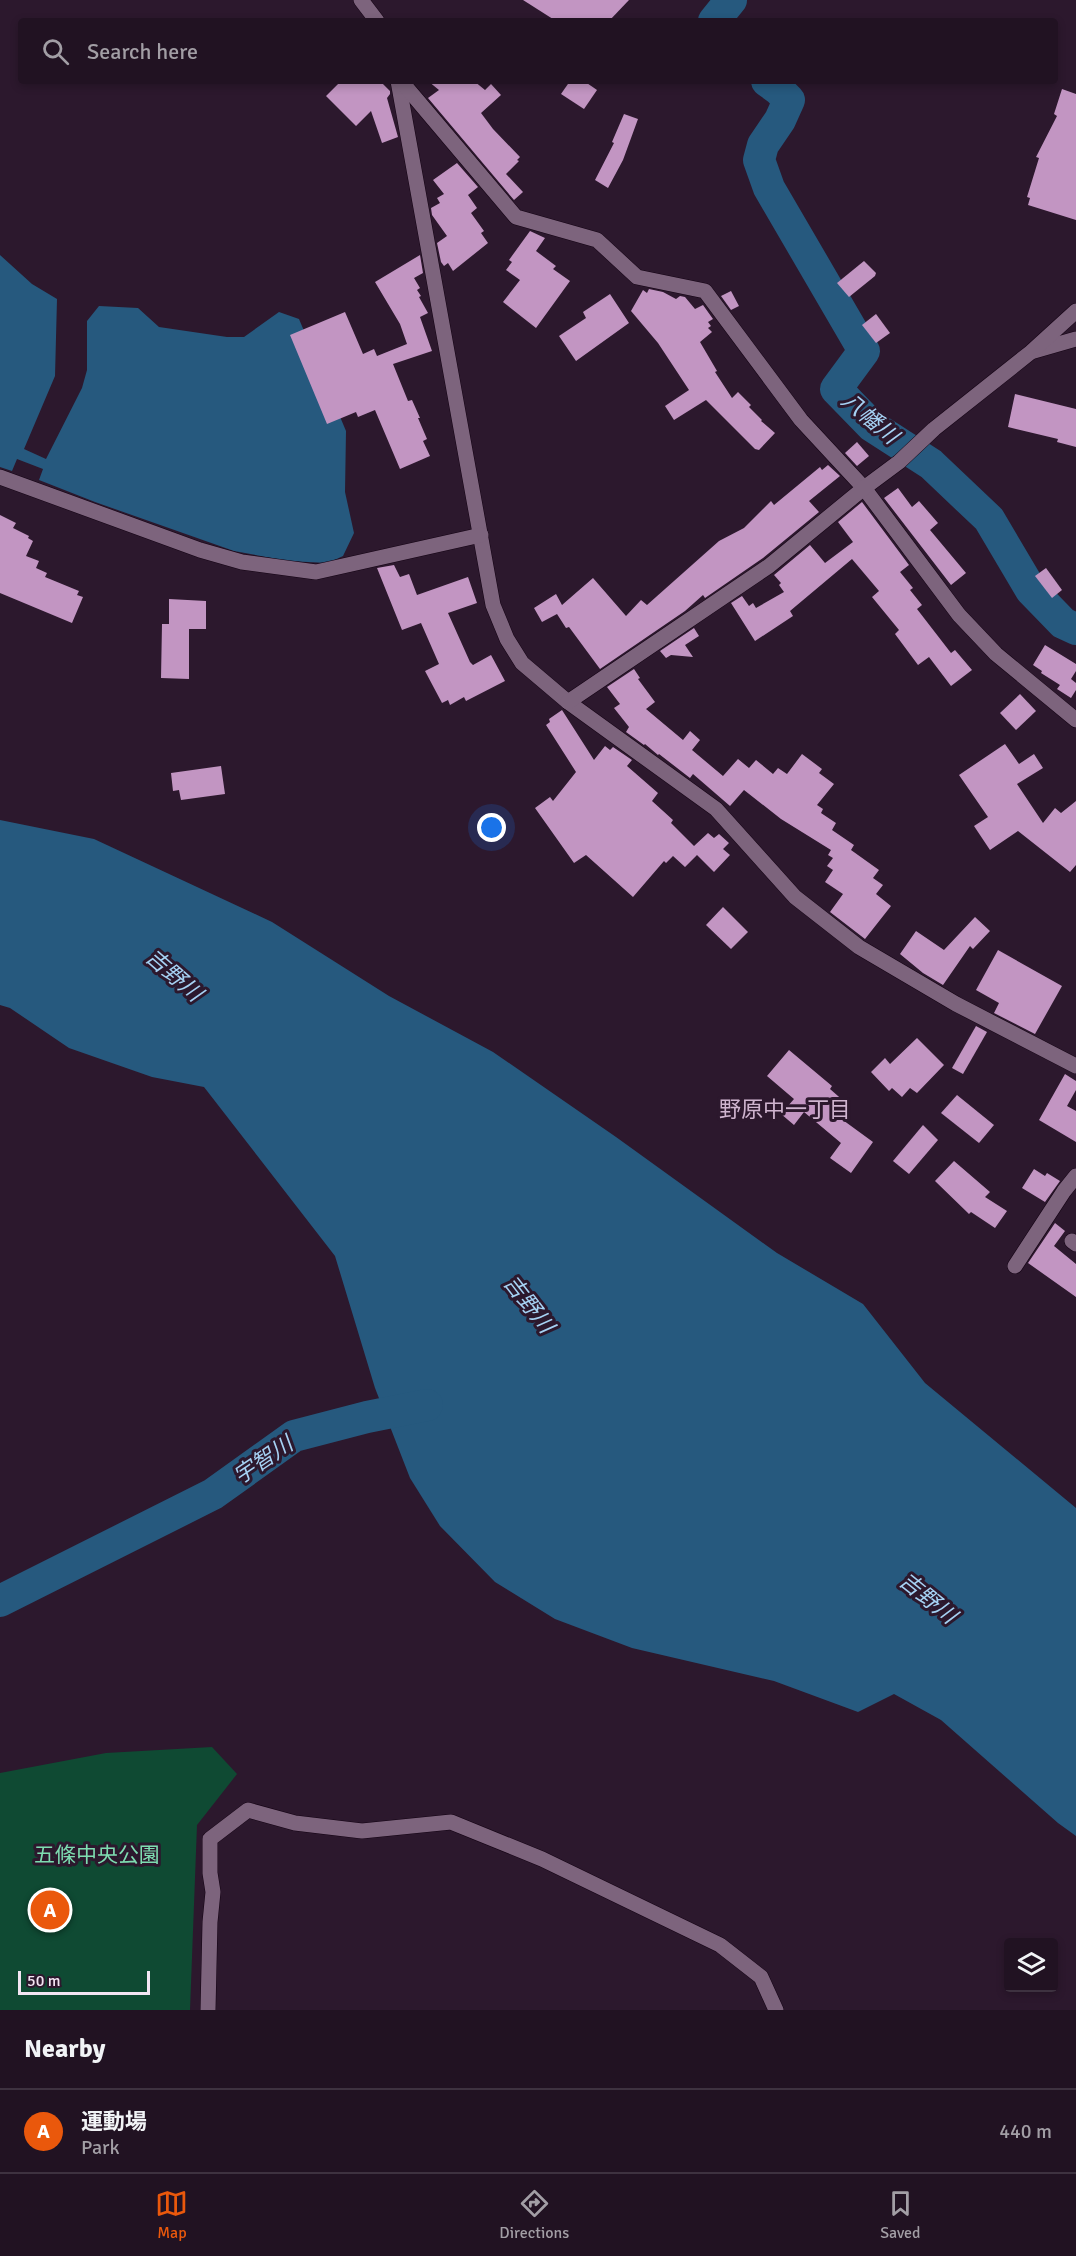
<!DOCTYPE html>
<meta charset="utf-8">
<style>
body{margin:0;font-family:Signika,"Noto Sans JP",sans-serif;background:#291b2a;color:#f1f3f6}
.controls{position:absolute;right:18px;bottom:18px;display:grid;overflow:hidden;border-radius:6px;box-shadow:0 3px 9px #0003}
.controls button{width:54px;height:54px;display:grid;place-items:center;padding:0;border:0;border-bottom:2px solid #3e3240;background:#211222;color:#f1f3f6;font:30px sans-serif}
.scale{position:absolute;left:18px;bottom:15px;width:132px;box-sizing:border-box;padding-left:6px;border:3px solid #f3e5f3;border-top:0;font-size:16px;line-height:21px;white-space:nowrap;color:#f3e5f3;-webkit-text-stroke:4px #2c182d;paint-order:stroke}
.you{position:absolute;left:492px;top:828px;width:21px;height:21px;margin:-15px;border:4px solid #fff;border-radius:50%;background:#1a73e8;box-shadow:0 0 0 9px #1a73e833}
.badge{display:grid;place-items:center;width:39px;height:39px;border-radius:50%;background:#ea580c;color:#fff;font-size:20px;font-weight:700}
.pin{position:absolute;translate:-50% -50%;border:3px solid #fff;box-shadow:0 2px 6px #0006}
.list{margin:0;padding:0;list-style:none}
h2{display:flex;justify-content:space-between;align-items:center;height:78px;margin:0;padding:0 24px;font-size:26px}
h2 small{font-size:20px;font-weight:400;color:#a29ea5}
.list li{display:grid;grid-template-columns:39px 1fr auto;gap:18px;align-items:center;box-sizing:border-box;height:84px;padding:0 24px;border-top:2px solid #3e3240}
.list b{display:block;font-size:22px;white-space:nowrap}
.list p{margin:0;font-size:20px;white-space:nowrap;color:#a29ea5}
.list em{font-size:20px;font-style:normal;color:#a29ea5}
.icon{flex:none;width:33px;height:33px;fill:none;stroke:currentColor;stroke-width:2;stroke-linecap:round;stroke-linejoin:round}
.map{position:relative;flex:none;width:1076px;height:2010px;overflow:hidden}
.search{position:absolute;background:#211222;box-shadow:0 3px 9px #0003;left:18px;right:18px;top:18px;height:66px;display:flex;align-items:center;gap:15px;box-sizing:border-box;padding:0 21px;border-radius:6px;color:#a29ea5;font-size:22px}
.sheet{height:162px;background:#211222}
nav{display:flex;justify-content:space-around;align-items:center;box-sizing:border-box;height:84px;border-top:2px solid #3e3240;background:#211222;font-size:16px;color:#a29ea5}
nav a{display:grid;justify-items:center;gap:3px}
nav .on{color:#ea580c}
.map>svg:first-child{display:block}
</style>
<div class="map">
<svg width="1076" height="2010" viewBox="0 0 1076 2010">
<rect width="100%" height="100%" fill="#2c182d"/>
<path fill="#0f4a33" d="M 212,1747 L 237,1774 L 197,1825 L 190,2010 L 0,2010 L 0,1773 L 106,1753 Z"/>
<g fill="#26597e">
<path d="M 0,255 L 32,284 L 57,299 L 55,376 L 24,449 L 46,459 L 82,388 L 87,370 L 87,321 L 99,306 L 138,308 L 159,327 L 227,337 L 244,337 L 279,312 L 299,319 L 346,431 L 345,492 L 354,533 L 343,556 L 328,563 L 288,561 L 234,551 L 95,502 L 39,480 L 43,469 L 17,459 L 12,471 L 0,467 Z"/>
<path d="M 0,820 L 94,839 L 272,922 L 389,996 L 493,1052 L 616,1137 L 777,1253 L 863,1304 L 925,1383 L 1076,1508 L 1076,1836 L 1058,1823 L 941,1720 L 894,1694 L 858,1712 L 774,1681 L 632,1648 L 555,1619 L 495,1582 L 440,1526 L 410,1478 L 375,1388 L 335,1256 L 204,1087 L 152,1077 L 69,1048 L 10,1008 L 0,1005 Z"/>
</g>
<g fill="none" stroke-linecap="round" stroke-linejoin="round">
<g stroke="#26597e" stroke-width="32">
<path d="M 714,21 L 731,0"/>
<path d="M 767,81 L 778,89 L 789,100 L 780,120 L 763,145 L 759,160 L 769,188 L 864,351 L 836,389 L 872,426 L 931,464 L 989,519 L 1031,590 L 1063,623 L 1076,629"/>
<path d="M 0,1601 L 213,1494 L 294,1436 L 367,1417 L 427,1405"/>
</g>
</g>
<g fill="#c295c2">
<path d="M 523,0 L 629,0 L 609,21 L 556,21 Z"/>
<path d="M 341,81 L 380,81 L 390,91 L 390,94 L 387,98 L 398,137 L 382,143 L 371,111 L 356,126 L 326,96 Z"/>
<path d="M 428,81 L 474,81 L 485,90 L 491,84 L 501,95 L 481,113 L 493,129 L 520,157 L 517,160 L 519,161 L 506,174 L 523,192 L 514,200 L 428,98 L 439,90 Z"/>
<path d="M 570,81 L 584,81 L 597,90 L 584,109 L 561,94 Z"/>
<path d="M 1062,89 L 1076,94 L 1076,220 L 1028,205 L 1030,198 L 1027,197 L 1039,158 L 1036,157 L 1057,116 L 1054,114 Z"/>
<path d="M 624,114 L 638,119 L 623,160 L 608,188 L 595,180 L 614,143 L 612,142 Z"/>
<path d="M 457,163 L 478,187 L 468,195 L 477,208 L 471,213 L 484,231 L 481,233 L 488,243 L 453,271 L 448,263 L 444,266 L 441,262 L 437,243 L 447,236 L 432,215 L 431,208 L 440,203 L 437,198 L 444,194 L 433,180 Z"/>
<path d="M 530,231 L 545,238 L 536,251 L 556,266 L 553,269 L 570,281 L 536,328 L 503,302 L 520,280 L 506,270 L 512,262 L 509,260 Z"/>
<path d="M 420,255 L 423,273 L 414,278 L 420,288 L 417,290 L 421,296 L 419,297 L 428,313 L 420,317 L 432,351 L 393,364 L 408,401 L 412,400 L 420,418 L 418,418 L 427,439 L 423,441 L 430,456 L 400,469 L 375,410 L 358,417 L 356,412 L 327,424 L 290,335 L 345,312 L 363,354 L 374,349 L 377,356 L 407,344 L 400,324 L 375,282 Z"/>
<path d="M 864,261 L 876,273 L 875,276 L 849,297 L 837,283 Z"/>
<path d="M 649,289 L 663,292 L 676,299 L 680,296 L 685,297 L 695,309 L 703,305 L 713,319 L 708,322 L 711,326 L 708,328 L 712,332 L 700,342 L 717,371 L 715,372 L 732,398 L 738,392 L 751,405 L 749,407 L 762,420 L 761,421 L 775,433 L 759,450 L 755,449 L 706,400 L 674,420 L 665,406 L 689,390 L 658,343 L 631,311 L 643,290 L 647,293 Z"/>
<path d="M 731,291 L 739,306 L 731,310 L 721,296 Z"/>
<path d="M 610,294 L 629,323 L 576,361 L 559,336 L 586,318 L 583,312 Z"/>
<path d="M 876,314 L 890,333 L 876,343 L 862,325 Z"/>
<path d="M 1015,394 L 1076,409 L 1076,447 L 1057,442 L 1058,439 L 1008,427 Z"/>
<path d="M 857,442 L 869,456 L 857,466 L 845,453 Z"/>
<path d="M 828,465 L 840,476 L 809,501 L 819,512 L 763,558 L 705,598 L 703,595 L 685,611 L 600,669 L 569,627 L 566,628 L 557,614 L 542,622 L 534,608 L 556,594 L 562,605 L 593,578 L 626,616 L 641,600 L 647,605 L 719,541 L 744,528 L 771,501 L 774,505 L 820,467 L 822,470 Z"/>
<path d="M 898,488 L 912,507 L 919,501 L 938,523 L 930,530 L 966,573 L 951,585 L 884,498 Z"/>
<path d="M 862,502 L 909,565 L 900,572 L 913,588 L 910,590 L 922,605 L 917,609 L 951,653 L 955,650 L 972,670 L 951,686 L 929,657 L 918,665 L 895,634 L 899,630 L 872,597 L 879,591 L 852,559 L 790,611 L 793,616 L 755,641 L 731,603 L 742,596 L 749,606 L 753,603 L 756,608 L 784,592 L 779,585 L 781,583 L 774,575 L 810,545 L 825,563 L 853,542 L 838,522 Z"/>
<path d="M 0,515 L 16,523 L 13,528 L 29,536 L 28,538 L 33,541 L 26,556 L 39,561 L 36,568 L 47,573 L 45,577 L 79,591 L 77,595 L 83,597 L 72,623 L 0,593 Z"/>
<path d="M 394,565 L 400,577 L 409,574 L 417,595 L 468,577 L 477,603 L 448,613 L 470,662 L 473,665 L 491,655 L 505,681 L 466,701 L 464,697 L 450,705 L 448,700 L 442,703 L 425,671 L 439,664 L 421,623 L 402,630 L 377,568 Z"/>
<path d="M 1046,568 L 1062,590 L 1052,598 L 1035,576 Z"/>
<path d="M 169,599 L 206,601 L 206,629 L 189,629 L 189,679 L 161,678 L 162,624 L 169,624 Z"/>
<path d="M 694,628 L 699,636 L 685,645 L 693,657 L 671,655 L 666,658 L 660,651 Z"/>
<path d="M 1045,645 L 1076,664 L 1076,671 L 1071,679 L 1076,683 L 1076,690 L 1071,698 L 1057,689 L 1060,685 L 1041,673 L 1042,671 L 1033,665 Z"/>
<path d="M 634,669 L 640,678 L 638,679 L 655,702 L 646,709 L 683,740 L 690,731 L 700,740 L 692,750 L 723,776 L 738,759 L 749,768 L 756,760 L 773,774 L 778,768 L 787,774 L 802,754 L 822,769 L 819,773 L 834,784 L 817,805 L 823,809 L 821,813 L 836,823 L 832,830 L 854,845 L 851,850 L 879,870 L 873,878 L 883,885 L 876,894 L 891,906 L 865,939 L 830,912 L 843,894 L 825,882 L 833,870 L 827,866 L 833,858 L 828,855 L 831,850 L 781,819 L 744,790 L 730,806 L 693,774 L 690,778 L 659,754 L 658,755 L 645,744 L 644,745 L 626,732 L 629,727 L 614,708 L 620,704 L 607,687 Z"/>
<path d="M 1020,694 L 1036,711 L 1016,730 L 1000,713 Z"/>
<path d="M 562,710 L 594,760 L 605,746 L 610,750 L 613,747 L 632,760 L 627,766 L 658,793 L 652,801 L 673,820 L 671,823 L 694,846 L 708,833 L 714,838 L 719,834 L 729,843 L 723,849 L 730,855 L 714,872 L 697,855 L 685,867 L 673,856 L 666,863 L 664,861 L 633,897 L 586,855 L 574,863 L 535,808 L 550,797 L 553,801 L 576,772 L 546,725 L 550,722 L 549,719 Z"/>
<path d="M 1005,744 L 1019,764 L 1034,754 L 1043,768 L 1017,784 L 1043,823 L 1055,808 L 1061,813 L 1076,801 L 1076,865 L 1070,872 L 1018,831 L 990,850 L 974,826 L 988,817 L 959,775 Z"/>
<path d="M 221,766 L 225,794 L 181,800 L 179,790 L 173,791 L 171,773 Z"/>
<path d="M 723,907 L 748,932 L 731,949 L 706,925 Z"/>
<path d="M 975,917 L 990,931 L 973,949 L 970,946 L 943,985 L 923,973 L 900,954 L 916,931 L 944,950 Z"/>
<path d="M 998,950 L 1062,986 L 1035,1034 L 994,1013 L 999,1003 L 976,990 Z"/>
<path d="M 976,1026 L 987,1032 L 963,1074 L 952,1068 Z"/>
<path d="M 917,1038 L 944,1065 L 917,1093 L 910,1088 L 902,1097 L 892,1088 L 889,1091 L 871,1072 L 885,1058 L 890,1064 Z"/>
<path d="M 789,1050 L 832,1086 L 830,1089 L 846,1103 L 836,1115 L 873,1142 L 851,1173 L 830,1158 L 841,1143 L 804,1112 L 794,1125 L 781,1114 L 794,1099 L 767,1076 Z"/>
<path d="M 1065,1074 L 1076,1081 L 1076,1090 L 1067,1106 L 1076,1111 L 1076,1142 L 1039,1120 Z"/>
<path d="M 957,1095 L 994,1125 L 979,1143 L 941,1113 Z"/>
<path d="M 923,1125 L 938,1140 L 909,1174 L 893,1161 Z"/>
<path d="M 954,1161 L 990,1192 L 985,1197 L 1007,1211 L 995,1228 L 971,1212 L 969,1214 L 935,1181 Z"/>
<path d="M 1034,1169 L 1045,1176 L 1047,1173 L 1060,1181 L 1045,1202 L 1022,1188 Z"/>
<path d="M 1055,1223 L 1065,1231 L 1054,1246 L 1076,1264 L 1076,1297 L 1028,1263 Z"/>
</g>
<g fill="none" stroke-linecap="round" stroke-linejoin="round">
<g stroke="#140314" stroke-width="16">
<g id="minor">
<path d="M 361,0 L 377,21"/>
<path d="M 398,81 L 493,605 L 507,639 L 522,663 L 568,702 L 716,809 L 795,897 L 859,947 L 956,1004 L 1076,1066"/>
<path d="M 401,81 L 516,217 L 597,240 L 637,277 L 705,291 L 801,420 L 864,488 L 959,615 L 996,654 L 1076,720"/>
<path d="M 1034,351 L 1076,339"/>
<path d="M 0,477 L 200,550 L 242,562 L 316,572 L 481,535"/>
<path d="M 568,702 L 769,566 L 864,488 L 899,462 L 934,429 L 1031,352 L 1076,311"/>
<path d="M 1072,1241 L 1076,1244"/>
<path d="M 1015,1266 L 1064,1191 L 1076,1176"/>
<path d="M 208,2010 L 210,1922 L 213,1892 L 210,1873 L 210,1839 L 248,1810 L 295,1823 L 362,1831 L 451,1822 L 542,1859 L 720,1945 L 761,1977 L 776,2010"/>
</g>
</g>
<use href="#minor" stroke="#7d647d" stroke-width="15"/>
</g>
<g text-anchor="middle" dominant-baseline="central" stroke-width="6" stroke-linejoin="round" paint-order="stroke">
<g font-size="21" fill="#7eddb1" stroke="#2c182d">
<text x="97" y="1855">五條中央公園</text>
</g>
<g font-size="22" font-style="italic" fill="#a6d2f4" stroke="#2c182d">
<text transform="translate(870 418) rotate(40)">八幡川</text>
<text transform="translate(174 975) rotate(41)">吉野川</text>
<text transform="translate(529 1304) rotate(52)">吉野川</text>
<text transform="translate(263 1460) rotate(-34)">宇智川</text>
<text transform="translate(928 1598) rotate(39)">吉野川</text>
</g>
<g font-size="22" fill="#cfb4cf" stroke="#2c182d">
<text x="785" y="1109">野原中一丁目</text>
</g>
</g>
</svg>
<div class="controls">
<button><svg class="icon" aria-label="layers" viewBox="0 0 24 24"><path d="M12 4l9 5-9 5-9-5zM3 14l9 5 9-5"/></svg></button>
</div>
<div class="scale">50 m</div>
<div class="you"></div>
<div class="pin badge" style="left:50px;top:1910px">A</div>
<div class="search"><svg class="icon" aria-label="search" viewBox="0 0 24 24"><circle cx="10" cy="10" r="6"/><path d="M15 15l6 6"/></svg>Search here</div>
</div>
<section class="sheet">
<h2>Nearby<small></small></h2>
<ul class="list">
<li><span class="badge">A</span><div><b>運動場</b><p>Park</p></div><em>440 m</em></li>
</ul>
</section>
<nav>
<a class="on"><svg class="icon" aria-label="map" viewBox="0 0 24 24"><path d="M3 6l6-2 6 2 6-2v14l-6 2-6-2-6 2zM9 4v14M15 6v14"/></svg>Map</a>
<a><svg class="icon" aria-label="directions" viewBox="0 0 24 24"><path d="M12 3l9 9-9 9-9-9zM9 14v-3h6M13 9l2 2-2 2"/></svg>Directions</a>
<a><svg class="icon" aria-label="saved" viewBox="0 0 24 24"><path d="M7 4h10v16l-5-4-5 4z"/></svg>Saved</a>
</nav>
